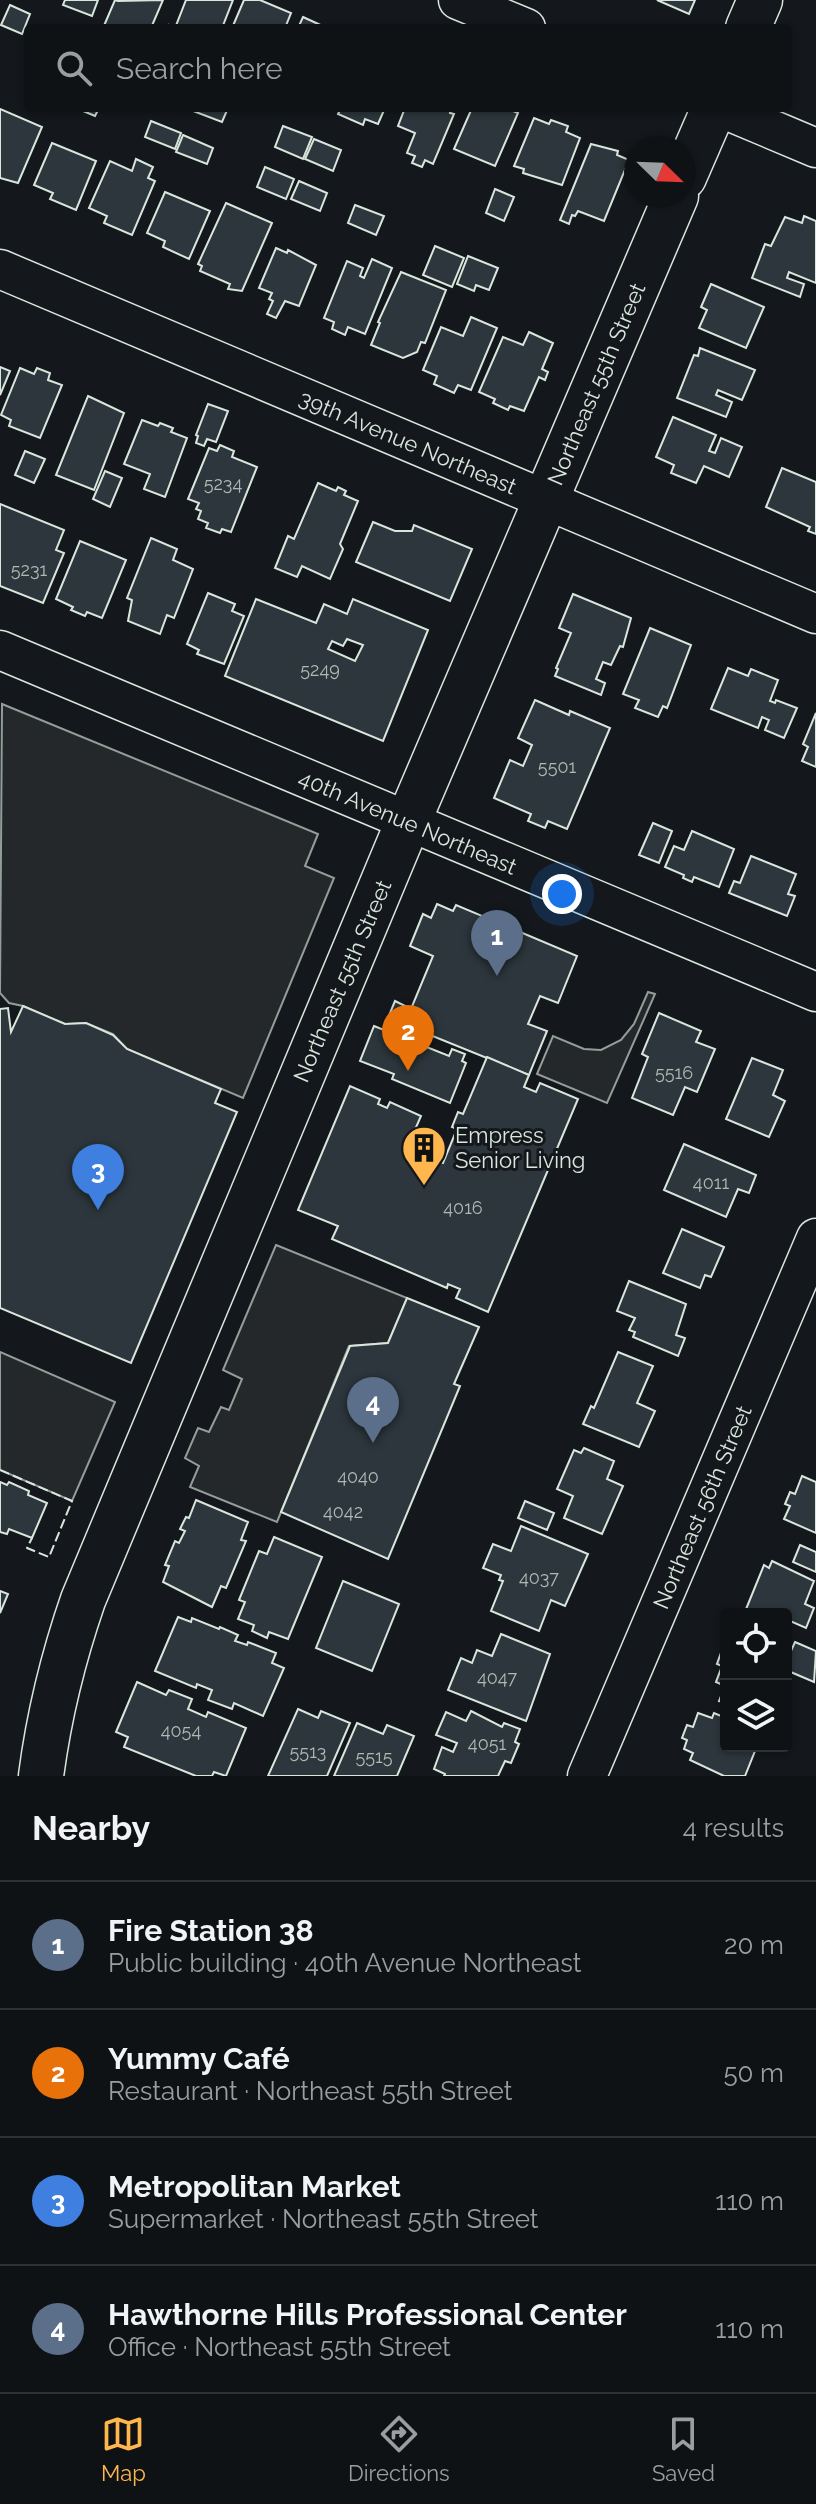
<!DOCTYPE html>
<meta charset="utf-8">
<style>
body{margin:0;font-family:Raleway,sans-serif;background:#1d2022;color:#f1f3f6}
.controls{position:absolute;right:24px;bottom:24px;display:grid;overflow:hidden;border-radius:8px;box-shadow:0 2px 6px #0004}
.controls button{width:72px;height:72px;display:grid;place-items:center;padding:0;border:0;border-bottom:2px solid #2f3234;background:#0f1215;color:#f1f3f6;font:40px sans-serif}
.compass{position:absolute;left:624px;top:136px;width:72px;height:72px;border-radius:50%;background:#0f1215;box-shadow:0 2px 6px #0004;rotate:113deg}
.you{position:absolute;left:562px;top:894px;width:28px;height:28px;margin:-20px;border:6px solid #fff;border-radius:50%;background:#1a73e8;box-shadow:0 0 0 12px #1a73e833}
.badge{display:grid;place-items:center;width:52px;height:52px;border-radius:50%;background:#ffb74d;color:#fff;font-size:26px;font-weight:700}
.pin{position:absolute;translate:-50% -66px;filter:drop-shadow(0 2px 4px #0008)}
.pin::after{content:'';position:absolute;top:42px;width:28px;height:24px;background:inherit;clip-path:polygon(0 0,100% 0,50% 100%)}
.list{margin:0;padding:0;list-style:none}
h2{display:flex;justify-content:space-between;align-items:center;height:104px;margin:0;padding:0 32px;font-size:34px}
h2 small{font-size:26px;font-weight:400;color:#9b9ea0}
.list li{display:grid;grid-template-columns:52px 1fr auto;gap:24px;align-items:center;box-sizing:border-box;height:128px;padding:0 32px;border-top:2px solid #2f3234}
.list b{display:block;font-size:30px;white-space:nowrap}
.list p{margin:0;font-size:26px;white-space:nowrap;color:#9b9ea0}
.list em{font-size:26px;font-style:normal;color:#9b9ea0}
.icon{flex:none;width:44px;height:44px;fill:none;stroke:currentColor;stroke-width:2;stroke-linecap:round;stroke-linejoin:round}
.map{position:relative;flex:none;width:816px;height:1776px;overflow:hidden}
.search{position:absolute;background:#0f1215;box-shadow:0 2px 6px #0004;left:24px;right:24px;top:24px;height:88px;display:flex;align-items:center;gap:20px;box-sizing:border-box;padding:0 28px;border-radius:8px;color:#9b9ea0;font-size:30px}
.sheet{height:616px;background:#0f1215}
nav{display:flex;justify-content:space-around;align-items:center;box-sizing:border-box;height:112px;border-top:2px solid #2f3234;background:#0f1215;font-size:22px;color:#9b9ea0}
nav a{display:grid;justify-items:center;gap:4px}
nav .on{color:#ffb74d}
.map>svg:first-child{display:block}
</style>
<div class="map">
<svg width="816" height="1776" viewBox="0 0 816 1776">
<rect width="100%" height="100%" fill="#14181c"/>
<g fill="#24282b" stroke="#939e99" stroke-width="2">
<path d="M 2,704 L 318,834 L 305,866 L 334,878 L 243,1098 L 127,1049 L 113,1034 L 86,1023 L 65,1024 L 23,1006 L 9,1003 L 0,993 Z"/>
<path d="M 648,992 L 655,994 L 607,1103 L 537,1074 L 553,1036 L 584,1049 L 601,1050 L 621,1040 L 634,1024 Z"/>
<path d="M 276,1245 L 407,1298 L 388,1343 L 349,1346 L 277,1522 L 190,1487 L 199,1466 L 185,1458 L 198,1428 L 209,1432 L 221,1407 L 229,1410 L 242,1379 L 223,1370 Z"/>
<path d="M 0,1352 L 115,1402 L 72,1501 L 0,1470 Z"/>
</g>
<g fill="#2c363c" stroke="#d8e6dc" stroke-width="2" fill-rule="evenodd">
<path d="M 65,0 L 98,0 L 92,16 L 63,5 Z"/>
<path d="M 115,0 L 118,1 L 163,0 L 151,28 L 103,28 Z"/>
<path d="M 186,0 L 233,0 L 222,28 L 168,28 L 169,25 L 175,28 Z"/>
<path d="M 244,0 L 260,0 L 291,13 L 285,28 L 232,28 Z"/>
<path d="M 657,0 L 695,0 L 689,14 Z"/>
<path d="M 10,5 L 30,14 L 22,34 L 1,25 Z"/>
<path d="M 303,17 L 327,28 L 298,28 Z"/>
<path d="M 76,108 L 99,108 L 95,116 Z"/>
<path d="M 194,108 L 228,108 L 222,122 L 193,111 Z"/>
<path d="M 341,108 L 385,108 L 378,124 L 365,119 L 363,125 L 338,114 Z"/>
<path d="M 405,108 L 451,108 L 450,113 L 454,114 L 433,164 L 425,160 L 422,167 L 412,163 L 415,156 L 407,153 L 415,133 L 398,126 Z"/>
<path d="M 472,108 L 506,108 L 518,113 L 495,166 L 454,149 Z"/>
<path d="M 0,109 L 42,127 L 18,183 L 0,178 Z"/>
<path d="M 534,118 L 549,124 L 551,120 L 568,126 L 566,132 L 580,138 L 562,185 L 523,173 L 524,169 L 514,166 Z"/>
<path d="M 151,121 L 181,133 L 175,149 L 145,137 Z"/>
<path d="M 283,126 L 312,137 L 303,159 L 275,147 Z"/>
<path d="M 183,135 L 213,148 L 207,164 L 176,152 Z"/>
<path d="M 314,139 L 341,150 L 333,171 L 305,159 Z"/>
<path d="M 52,143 L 96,161 L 76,210 L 50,199 L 53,193 L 34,185 Z"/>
<path d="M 591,144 L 618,151 L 617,155 L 629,160 L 604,221 L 578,211 L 575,216 L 572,215 L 569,224 L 560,220 Z"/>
<path d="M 136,159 L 153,167 L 148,178 L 155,181 L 132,235 L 104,223 L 107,216 L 89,208 L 110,161 L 132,171 Z"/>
<path d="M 265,167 L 294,179 L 286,199 L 257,187 Z"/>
<path d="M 299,181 L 327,193 L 320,211 L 291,199 Z"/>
<path d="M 495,189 L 514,197 L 504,221 L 486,213 Z"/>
<path d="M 165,192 L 210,211 L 189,259 L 163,247 L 165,241 L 147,233 Z"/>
<path d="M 226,203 L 272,223 L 242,291 L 228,289 L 230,284 L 200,271 L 202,266 L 198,264 Z"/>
<path d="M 355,205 L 384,216 L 376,235 L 348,223 Z"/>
<path d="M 804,216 L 816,221 L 816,283 L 789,272 L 787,278 L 804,284 L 800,297 L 752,278 L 765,244 L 771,246 L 785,217 L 802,223 Z"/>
<path d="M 435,246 L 464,258 L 452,287 L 423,275 Z"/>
<path d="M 276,248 L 287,253 L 288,250 L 316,265 L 299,306 L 285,301 L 276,318 L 267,314 L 273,301 L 269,299 L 272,293 L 259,288 Z"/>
<path d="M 468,256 L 498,268 L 489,290 L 476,285 L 474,291 L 457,284 Z"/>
<path d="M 372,259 L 392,268 L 365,334 L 348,327 L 345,335 L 332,329 L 334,322 L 324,318 L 347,261 L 363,268 L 360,276 L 364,278 Z"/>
<path d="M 401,272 L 446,290 L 425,343 L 421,342 L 417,352 L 403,358 L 371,345 L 380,323 L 378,322 Z"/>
<path d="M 711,284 L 764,307 L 746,348 L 699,328 L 707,310 L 701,307 Z"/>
<path d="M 471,317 L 497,328 L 471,390 L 458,385 L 454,393 L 434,384 L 437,376 L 423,370 L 441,327 L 463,336 Z"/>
<path d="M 529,332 L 553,343 L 542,369 L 548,372 L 545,380 L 539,377 L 524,411 L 510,406 L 508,410 L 493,403 L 495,399 L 479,392 L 503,337 L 523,345 Z"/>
<path d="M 700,348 L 755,370 L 742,400 L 718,390 L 716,395 L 732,402 L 726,417 L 677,398 L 694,355 L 698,356 Z"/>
<path d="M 0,367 L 10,371 L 0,395 Z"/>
<path d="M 20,368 L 34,374 L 37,368 L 50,373 L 48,380 L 62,385 L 40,438 L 9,426 L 11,420 L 1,415 Z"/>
<path d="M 88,396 L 124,413 L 94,490 L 56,475 Z"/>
<path d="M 208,404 L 228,411 L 216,442 L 207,439 L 204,446 L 196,443 L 198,436 L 196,435 Z"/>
<path d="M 673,417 L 716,435 L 709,451 L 715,453 L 721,438 L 742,447 L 729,477 L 704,466 L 696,483 L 671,473 L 674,465 L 656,457 Z"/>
<path d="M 142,420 L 158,426 L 160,423 L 173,428 L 171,432 L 187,438 L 165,497 L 144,489 L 150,474 L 124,464 Z"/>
<path d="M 220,445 L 234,451 L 232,457 L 257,467 L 231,532 L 222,529 L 220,533 L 206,528 L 208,523 L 198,519 L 201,511 L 196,509 L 199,503 L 188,499 L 209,448 L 217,451 Z"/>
<path d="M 25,451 L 45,459 L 34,483 L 15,475 Z"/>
<path d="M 782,468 L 816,482 L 816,534 L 808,531 L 810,527 L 766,507 Z"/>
<path d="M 105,471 L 122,478 L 110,507 L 93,499 Z"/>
<path d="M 318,483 L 336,491 L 338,487 L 346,491 L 344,495 L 358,501 L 340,544 L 343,549 L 330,579 L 302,566 L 297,577 L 275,568 L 288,536 L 294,539 Z"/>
<path d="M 0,504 L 64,530 L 56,550 L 64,553 L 43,603 L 0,586 Z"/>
<path d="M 373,522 L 395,531 L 412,531 L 414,525 L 472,549 L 450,601 L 356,562 Z"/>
<path d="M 151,538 L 177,549 L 173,560 L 193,569 L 174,618 L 167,615 L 160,634 L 128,621 L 132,600 L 127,598 Z"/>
<path d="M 80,541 L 126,560 L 102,618 L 87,612 L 85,616 L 71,610 L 73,607 L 56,599 Z"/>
<path d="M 208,593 L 235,604 L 232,611 L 244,616 L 224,664 L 197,654 L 199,650 L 187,644 Z"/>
<path d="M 573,594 L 631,618 L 623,647 L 620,646 L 611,665 L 603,662 L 596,679 L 605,683 L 601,695 L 555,676 L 558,669 L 556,668 L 571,633 L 559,628 Z"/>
<path d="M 256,599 L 316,623 L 324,604 L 347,614 L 353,599 L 428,630 L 383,741 L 225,676 ZM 347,639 L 363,645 L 355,661 L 328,649 L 332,641 L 343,646 Z"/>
<path d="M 650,628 L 691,645 L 667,708 L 663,706 L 658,717 L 635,708 L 639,700 L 623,694 Z"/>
<path d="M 728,668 L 748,676 L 751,669 L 778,680 L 770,701 L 775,703 L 776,700 L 797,708 L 784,738 L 765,730 L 769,720 L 762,717 L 758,728 L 711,709 Z"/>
<path d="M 535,700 L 569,715 L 570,711 L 610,728 L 567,829 L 548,821 L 545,828 L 528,821 L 531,814 L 494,798 L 510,760 L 523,766 L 532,745 L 518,738 Z"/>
<path d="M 816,713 L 816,767 L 802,761 L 808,747 L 803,744 Z"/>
<path d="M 653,823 L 672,831 L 659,863 L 639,855 Z"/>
<path d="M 692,831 L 734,849 L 719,887 L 694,877 L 692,882 L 683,878 L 684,875 L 665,867 L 674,846 L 684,850 Z"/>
<path d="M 751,856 L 796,874 L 788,894 L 795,896 L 787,916 L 729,893 L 734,881 L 740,883 Z"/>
<path d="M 437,904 L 453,911 L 456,905 L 577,956 L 558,1003 L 540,996 L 528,1024 L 547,1031 L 529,1075 L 388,1018 L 395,1001 L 411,1009 L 433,956 L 410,946 L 423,914 L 431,918 Z"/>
<path d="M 23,1006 L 65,1024 L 86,1023 L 113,1035 L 127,1049 L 221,1089 L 215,1103 L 237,1112 L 131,1363 L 0,1308 L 0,1009 L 8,1008 L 11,1032 Z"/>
<path d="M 659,1013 L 701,1031 L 696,1042 L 715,1049 L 697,1092 L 685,1087 L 673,1115 L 632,1098 L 648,1057 L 642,1054 Z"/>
<path d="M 374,1026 L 449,1056 L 452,1049 L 465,1054 L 462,1061 L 466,1063 L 450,1103 L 392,1079 L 394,1074 L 360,1061 Z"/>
<path d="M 487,1057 L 529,1075 L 524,1087 L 536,1092 L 540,1083 L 578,1099 L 488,1312 L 456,1298 L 460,1289 L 448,1284 L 447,1288 L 332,1239 L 338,1226 L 298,1210 L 350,1086 L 380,1099 L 378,1104 L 387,1108 L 390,1102 L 421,1116 L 407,1148 L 443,1163 L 457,1129 L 452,1127 L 458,1112 L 463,1114 Z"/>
<path d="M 752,1058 L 783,1070 L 773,1095 L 785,1101 L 769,1137 L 726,1119 Z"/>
<path d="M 684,1144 L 756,1175 L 749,1193 L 738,1189 L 726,1217 L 664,1190 Z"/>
<path d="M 682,1229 L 724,1247 L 711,1277 L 705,1275 L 700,1288 L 663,1273 Z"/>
<path d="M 629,1281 L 686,1304 L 676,1335 L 685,1338 L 678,1356 L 633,1337 L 635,1332 L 629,1330 L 635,1318 L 617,1311 Z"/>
<path d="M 407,1298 L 479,1327 L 454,1384 L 460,1386 L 388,1559 L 281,1512 L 350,1346 L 388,1343 Z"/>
<path d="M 618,1352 L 653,1366 L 637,1403 L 655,1411 L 639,1447 L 583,1424 L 591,1406 L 594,1408 Z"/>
<path d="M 584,1448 L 614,1461 L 607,1479 L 623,1486 L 602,1534 L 564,1518 L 573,1496 L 557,1489 L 574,1450 L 581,1453 Z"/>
<path d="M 802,1476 L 816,1482 L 816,1533 L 784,1519 L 790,1506 L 785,1504 L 790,1492 L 795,1494 Z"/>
<path d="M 0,1482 L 7,1485 L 9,1482 L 29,1491 L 28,1495 L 47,1503 L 32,1538 L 9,1529 L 7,1534 L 0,1532 Z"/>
<path d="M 196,1500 L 248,1522 L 241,1540 L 246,1541 L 226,1588 L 221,1586 L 212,1607 L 163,1582 L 169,1566 L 165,1565 L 175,1541 L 179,1543 L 185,1531 L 180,1529 L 186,1517 L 189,1518 Z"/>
<path d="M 525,1501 L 554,1513 L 547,1530 L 518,1518 Z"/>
<path d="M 521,1526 L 588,1554 L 565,1606 L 551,1600 L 539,1631 L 491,1611 L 503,1581 L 499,1580 L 501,1575 L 483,1568 L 493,1544 L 511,1551 Z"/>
<path d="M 274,1537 L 322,1557 L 288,1639 L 269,1632 L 267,1638 L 252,1631 L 254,1625 L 238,1619 L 245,1602 L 239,1600 L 259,1551 L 267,1554 Z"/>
<path d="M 800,1545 L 816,1552 L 816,1572 L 793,1562 Z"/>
<path d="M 772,1561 L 814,1581 L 805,1604 L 814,1608 L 806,1628 L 788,1620 L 786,1625 L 786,1614 L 744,1614 L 764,1565 L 769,1568 Z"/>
<path d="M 343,1581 L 399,1604 L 372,1671 L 316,1648 Z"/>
<path d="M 0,1591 L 8,1594 L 0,1613 Z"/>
<path d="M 178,1617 L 191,1622 L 192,1618 L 219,1629 L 220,1627 L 238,1635 L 235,1641 L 247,1645 L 248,1642 L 276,1653 L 272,1663 L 284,1668 L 263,1716 L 234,1703 L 232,1709 L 208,1700 L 212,1690 L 197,1684 L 196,1688 L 155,1671 Z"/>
<path d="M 501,1634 L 550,1654 L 526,1721 L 448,1690 L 461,1658 L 472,1663 L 477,1650 L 492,1656 Z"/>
<path d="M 795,1642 L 816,1651 L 814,1682 L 786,1670 L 786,1662 Z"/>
<path d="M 722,1650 L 726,1652 L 726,1703 L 719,1701 L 725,1686 L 716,1682 L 722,1666 L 717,1664 Z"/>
<path d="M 137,1682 L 166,1695 L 169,1690 L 192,1699 L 188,1709 L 206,1717 L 208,1712 L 246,1728 L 226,1776 L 214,1772 L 212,1776 L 196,1776 L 124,1747 L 128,1737 L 116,1732 Z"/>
<path d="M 298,1709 L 318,1718 L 321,1711 L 350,1723 L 327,1776 L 268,1776 Z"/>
<path d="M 471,1711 L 502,1727 L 504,1723 L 520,1729 L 515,1742 L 519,1744 L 511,1763 L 505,1761 L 498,1776 L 444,1776 L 445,1774 L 434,1769 L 442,1747 L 453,1752 L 457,1743 L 436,1735 L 446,1712 L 466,1721 Z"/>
<path d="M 698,1713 L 712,1718 L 714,1713 L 726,1718 L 726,1746 L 757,1746 L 745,1776 L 724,1776 L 690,1760 L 693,1753 L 684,1749 L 687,1740 L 682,1738 L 687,1725 L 693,1727 Z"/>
<path d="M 357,1723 L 383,1734 L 387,1725 L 414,1736 L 397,1776 L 334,1776 Z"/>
</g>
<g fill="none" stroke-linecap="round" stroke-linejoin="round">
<g stroke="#d8e6dc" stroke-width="41">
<g id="minor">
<path d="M 458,0 L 526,28"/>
<path d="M 721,108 L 816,148"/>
<path d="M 0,269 L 816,614"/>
<path d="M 0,650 L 816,992"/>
<path d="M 587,1776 L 816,1238"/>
</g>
</g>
<g stroke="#d8e6dc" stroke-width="47">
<g id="major">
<path d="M 748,28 L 760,0"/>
<path d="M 684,177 L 714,108"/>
<path d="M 41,1776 C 49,1715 63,1658 83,1600 L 408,822 L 676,196"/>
</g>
</g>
<use href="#minor" stroke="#14181c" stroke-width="38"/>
<use href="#major" stroke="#14181c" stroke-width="44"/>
<path stroke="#d8e6dc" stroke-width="2" stroke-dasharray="10 4" stroke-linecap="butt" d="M 0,1470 L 72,1501 L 49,1557 L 27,1548 L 32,1538"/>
</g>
<defs>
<g id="building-pin" transform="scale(2.3)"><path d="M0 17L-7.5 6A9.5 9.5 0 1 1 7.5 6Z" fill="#ffb74d" stroke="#14181c"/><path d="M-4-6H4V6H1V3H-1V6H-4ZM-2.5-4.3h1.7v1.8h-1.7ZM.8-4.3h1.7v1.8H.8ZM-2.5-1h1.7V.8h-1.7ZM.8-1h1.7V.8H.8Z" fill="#111"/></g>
</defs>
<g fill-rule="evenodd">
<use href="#building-pin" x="424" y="1148"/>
</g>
<g text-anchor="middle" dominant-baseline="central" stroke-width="6" stroke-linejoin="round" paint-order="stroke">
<g font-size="18" fill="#adbab4">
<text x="223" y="483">5234</text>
<text x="29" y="569">5231</text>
<text x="320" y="669">5249</text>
<text x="557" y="766">5501</text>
<text x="674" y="1072">5516</text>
<text x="711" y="1182">4011</text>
<text x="463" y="1207">4016</text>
<text x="358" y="1476">4040</text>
<text x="343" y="1511">4042</text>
<text x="539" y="1577">4037</text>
<text x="497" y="1677">4047</text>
<text x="181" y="1730">4054</text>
<text x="487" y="1743">4051</text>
<text x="308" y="1751">5513</text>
<text x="374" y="1756">5515</text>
</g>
<g font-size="22" fill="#d8e6dc" stroke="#14181c">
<text transform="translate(596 384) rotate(-67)">Northeast 55th Street</text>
<text transform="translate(408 442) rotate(23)">39th Avenue Northeast</text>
<text transform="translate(408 822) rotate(23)">40th Avenue Northeast</text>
<text transform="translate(342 981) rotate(-67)">Northeast 55th Street</text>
<text transform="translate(702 1507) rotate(-67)">Northeast 56th Street</text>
</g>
<g font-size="22" fill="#d8e6dc" stroke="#14181c" text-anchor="start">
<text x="455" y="1135">Empress<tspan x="455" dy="25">Senior Living</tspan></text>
</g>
</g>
</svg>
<div class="controls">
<button><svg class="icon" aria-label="locate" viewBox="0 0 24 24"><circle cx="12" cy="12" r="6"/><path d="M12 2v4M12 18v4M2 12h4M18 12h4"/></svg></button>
<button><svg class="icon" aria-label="layers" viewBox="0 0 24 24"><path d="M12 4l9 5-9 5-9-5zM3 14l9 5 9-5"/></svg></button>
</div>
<svg class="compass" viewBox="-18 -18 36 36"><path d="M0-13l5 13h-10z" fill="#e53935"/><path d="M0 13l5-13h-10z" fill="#9b9ea0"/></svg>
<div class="you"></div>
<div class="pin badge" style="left:497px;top:976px;background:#5c6f8a">1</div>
<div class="pin badge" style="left:408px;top:1071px;background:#e8710a">2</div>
<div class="pin badge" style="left:98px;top:1210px;background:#3f7fe0">3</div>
<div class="pin badge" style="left:373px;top:1443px;background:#5c6f8a">4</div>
<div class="search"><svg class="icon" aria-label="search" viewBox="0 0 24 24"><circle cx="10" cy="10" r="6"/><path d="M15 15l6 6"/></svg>Search here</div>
</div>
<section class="sheet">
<h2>Nearby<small>4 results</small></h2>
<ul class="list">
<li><span class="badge" style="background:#5c6f8a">1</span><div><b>Fire Station 38</b><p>Public building · 40th Avenue Northeast</p></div><em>20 m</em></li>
<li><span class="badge" style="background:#e8710a">2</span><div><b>Yummy Café</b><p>Restaurant · Northeast 55th Street</p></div><em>50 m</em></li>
<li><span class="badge" style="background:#3f7fe0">3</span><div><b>Metropolitan Market</b><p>Supermarket · Northeast 55th Street</p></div><em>110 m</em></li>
<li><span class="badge" style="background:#5c6f8a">4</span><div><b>Hawthorne Hills Professional Center</b><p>Office · Northeast 55th Street</p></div><em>110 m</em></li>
</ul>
</section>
<nav>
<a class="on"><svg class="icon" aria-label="map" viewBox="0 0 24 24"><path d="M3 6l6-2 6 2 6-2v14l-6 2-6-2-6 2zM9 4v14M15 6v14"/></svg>Map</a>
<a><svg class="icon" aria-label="directions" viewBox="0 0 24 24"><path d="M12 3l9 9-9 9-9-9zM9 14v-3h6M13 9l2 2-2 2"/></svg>Directions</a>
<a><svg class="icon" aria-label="saved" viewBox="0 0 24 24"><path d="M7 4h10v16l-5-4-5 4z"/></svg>Saved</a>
</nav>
